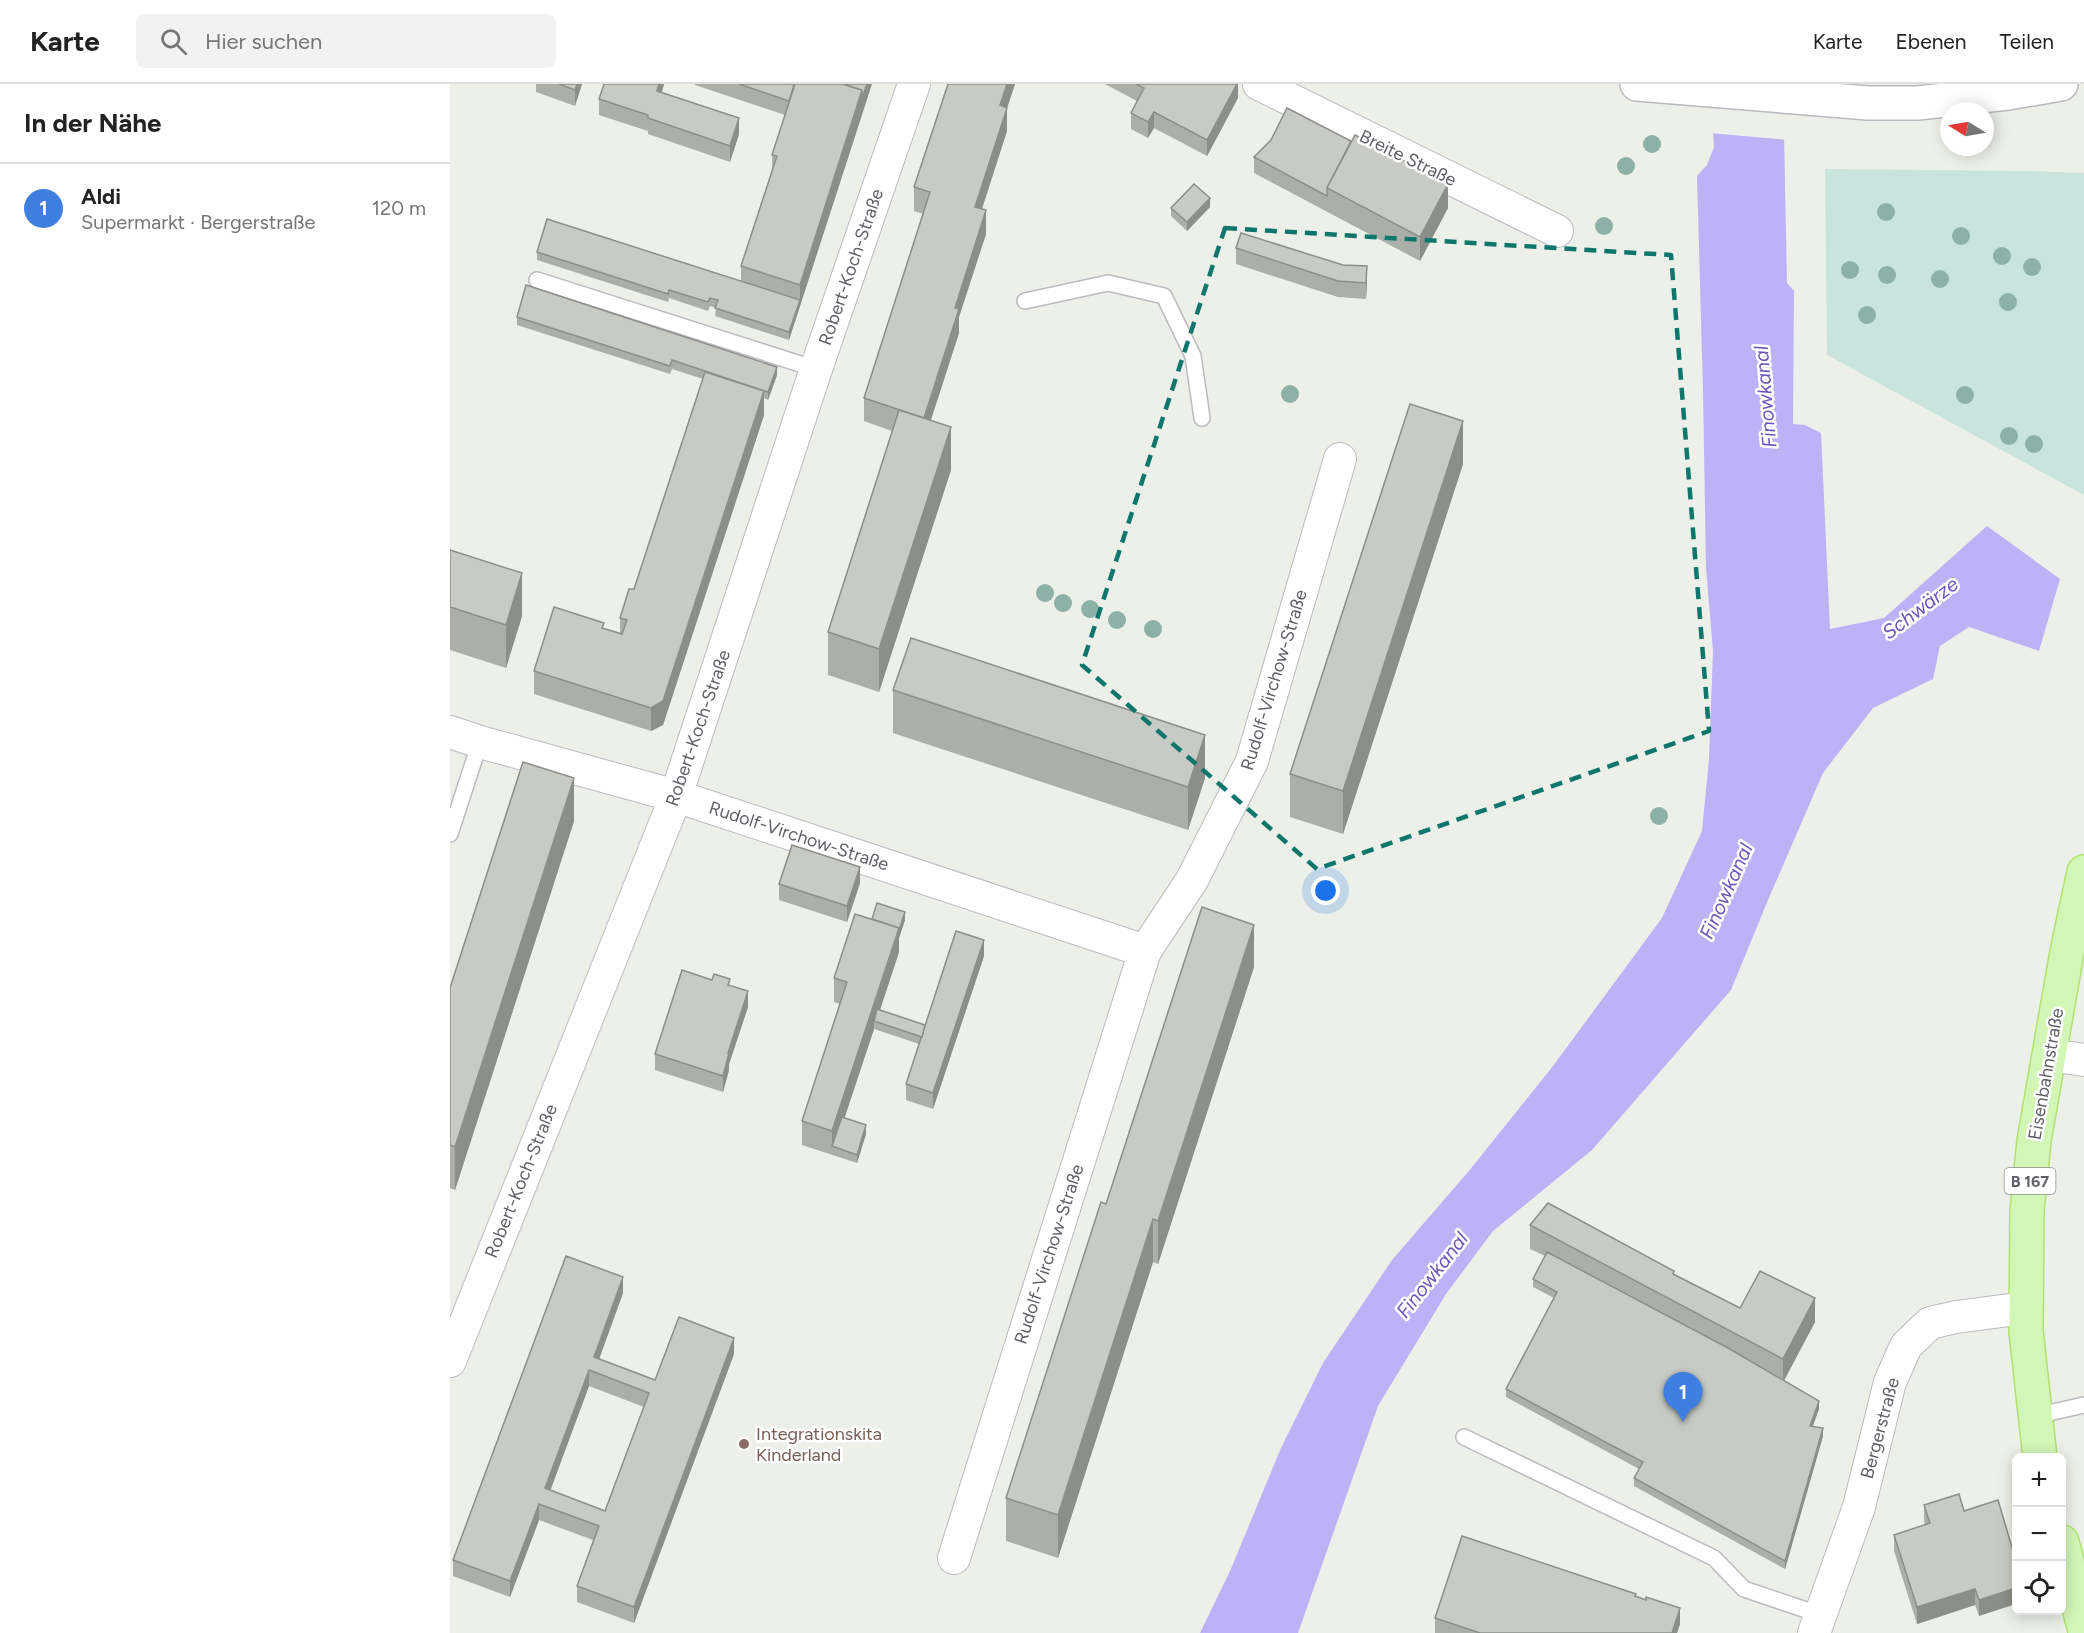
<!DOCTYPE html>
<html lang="de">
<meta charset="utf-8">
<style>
body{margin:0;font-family:Figtree,sans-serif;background:#f2f2f2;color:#222}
.controls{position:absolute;right:18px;bottom:18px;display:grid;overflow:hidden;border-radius:9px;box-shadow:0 3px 15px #0003}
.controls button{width:54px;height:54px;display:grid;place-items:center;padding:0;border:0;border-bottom:2px solid #e0e0e0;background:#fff;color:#222;font:30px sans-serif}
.compass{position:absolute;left:1490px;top:18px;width:54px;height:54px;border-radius:50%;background:#fff;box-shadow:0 3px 15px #0003;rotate:281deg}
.you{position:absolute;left:876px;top:807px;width:21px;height:21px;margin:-15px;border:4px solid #fff;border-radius:50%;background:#1a73e8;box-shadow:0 0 0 9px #1a73e833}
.badge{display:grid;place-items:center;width:39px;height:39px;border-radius:50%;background:#1a73e8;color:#fff;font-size:20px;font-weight:700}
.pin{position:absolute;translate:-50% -50px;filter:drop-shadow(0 2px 3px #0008)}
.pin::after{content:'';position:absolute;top:32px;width:21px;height:18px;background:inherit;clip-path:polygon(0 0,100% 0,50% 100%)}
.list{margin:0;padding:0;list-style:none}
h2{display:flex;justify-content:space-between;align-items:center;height:78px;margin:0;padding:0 24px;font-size:26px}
h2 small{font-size:20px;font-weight:400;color:#767676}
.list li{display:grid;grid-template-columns:39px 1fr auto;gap:18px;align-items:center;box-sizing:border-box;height:90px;padding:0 24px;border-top:2px solid #e0e0e0}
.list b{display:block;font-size:22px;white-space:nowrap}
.list p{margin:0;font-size:20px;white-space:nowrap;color:#767676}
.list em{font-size:20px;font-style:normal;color:#767676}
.icon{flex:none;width:33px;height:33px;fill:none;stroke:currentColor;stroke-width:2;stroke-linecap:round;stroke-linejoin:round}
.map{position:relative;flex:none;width:1634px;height:1549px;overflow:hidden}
header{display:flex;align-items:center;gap:36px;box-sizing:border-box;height:84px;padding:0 30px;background:#fff;border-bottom:2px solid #e0e0e0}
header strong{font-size:28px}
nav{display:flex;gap:33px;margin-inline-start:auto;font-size:21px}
.search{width:420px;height:54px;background:#f2f2f2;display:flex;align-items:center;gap:15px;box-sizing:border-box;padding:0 21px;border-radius:9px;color:#767676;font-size:22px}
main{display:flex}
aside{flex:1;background:#fff}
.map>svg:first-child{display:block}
</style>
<header>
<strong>Karte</strong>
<div class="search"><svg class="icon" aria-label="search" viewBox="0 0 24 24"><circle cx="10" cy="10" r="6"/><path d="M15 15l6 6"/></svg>Hier suchen</div>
<nav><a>Karte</a><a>Ebenen</a><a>Teilen</a></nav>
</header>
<main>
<aside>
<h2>In der Nähe<small></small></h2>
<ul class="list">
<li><span class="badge" style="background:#3f7fe0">1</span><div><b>Aldi</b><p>Supermarkt · Bergerstraße</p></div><em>120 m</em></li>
</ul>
</aside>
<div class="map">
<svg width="1634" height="1549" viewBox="0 0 1634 1549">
<rect width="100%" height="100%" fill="#ecf0e8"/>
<path fill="#c8e4dc" d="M 1375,85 L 1577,87 L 1634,89 L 1634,411 L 1377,271 Z"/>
<path fill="#bdb2f6" d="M 1260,0 L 1333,0 L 1337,199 L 1344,207 L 1343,340 L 1355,341 L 1371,349 L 1380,545 L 1434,534 L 1537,442 L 1610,495 L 1589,567 L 1519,543 L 1490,562 L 1483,595 L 1423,624 L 1373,689 L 1318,816 L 1281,906 L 1142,1066 L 1043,1147 L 996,1210 L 928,1322 L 848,1549 L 750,1549 L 780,1487 L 831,1364 L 873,1279 L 942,1176 L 1018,1088 L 1103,982 L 1212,834 L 1252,747 L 1259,675 L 1263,567 L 1256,484 L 1253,307 L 1247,92 L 1257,81 L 1264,63 Z"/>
<path fill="#ecf0e8" d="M 1257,0 L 1336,0 L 1338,56 L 1260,49 Z"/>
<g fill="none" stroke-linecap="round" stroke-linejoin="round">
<g stroke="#bcbac0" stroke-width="18">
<g id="lane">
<path d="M 87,196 L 366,285"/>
<path d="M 575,217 L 658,199 L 714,212 L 743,272 L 752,334"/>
<path d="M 0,750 L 30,658"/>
<path d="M 1585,1332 L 1634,1321"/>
<path d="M 1014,1353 L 1264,1474 L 1294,1505 L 1371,1531"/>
</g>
</g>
<g stroke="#bcbac0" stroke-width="34">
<g id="street">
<path d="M 809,0 L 1107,147"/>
<path d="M 0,648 L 30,658 L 226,712 L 695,867"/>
<path d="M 1600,971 L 1634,976"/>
<path d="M 0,1277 L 226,712 L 366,285 L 464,0"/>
<path d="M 504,1474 L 695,867 L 742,796 L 802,677 L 890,375"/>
<path d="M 1364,1549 L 1409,1423 L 1440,1298 L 1456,1262 L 1480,1239 L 1506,1233 L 1575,1224"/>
</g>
</g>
<g stroke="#bbb9c0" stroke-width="36">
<path id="secondary" d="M 1187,0 L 1418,19 L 1468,19 L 1558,9 L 1611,0"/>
</g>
<g stroke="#afe26e" stroke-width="36">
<g id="primary">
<path d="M 1590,1374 L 1576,1247 L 1577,1126 L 1584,1057 L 1617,868 L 1634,788"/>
<path d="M 1612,1458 L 1634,1543"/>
</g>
</g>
<use href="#lane" stroke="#fff" stroke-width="15"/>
<use href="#street" stroke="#fff" stroke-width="32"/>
<use href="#secondary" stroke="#fff" stroke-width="33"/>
<use href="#primary" stroke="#d2f6b6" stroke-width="33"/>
</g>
<g fill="#8db1a6">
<circle cx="1202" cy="60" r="9"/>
<circle cx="1176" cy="82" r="9"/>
<circle cx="1436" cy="128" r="9"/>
<circle cx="1154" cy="142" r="9"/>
<circle cx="1511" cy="152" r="9"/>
<circle cx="1552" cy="172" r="9"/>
<circle cx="1582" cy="183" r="9"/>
<circle cx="1400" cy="186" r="9"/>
<circle cx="1437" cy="191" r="9"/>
<circle cx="1490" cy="195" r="9"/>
<circle cx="1558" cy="218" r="9"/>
<circle cx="1417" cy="231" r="9"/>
<circle cx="840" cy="310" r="9"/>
<circle cx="1515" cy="311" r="9"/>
<circle cx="1559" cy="352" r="9"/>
<circle cx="1584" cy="360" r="9"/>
<circle cx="595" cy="509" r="9"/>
<circle cx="613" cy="519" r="9"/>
<circle cx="640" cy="525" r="9"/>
<circle cx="667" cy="536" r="9"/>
<circle cx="703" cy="545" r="9"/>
<circle cx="1209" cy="732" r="9"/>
</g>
<g fill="#acafa9" fill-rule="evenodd">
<path d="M 86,0 L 132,0 L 125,22 L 86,8 Z"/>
<path d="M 154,0 L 214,0 L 212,8 L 289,50 L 280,78 L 198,50 L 198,47 L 149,31 L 149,15 Z"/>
<path d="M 245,0 L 341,0 L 412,30 L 339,256 L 265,232 L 266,224 L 260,222 L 258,227 L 219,214 L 218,218 L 87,176 L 87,168 L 291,197 L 291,182 L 322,86 L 322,71 L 335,31 L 245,1 Z"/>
<path d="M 498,0 L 565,0 L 557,24 L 557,47 L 532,125 L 536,150 L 509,233 L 509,249 L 481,336 L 501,386 L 429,608 L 378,591 L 378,548 L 442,347 L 414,337 L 414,314 L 473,130 L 464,127 L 464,103 Z"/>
<path d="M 655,0 L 788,0 L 788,14 L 757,72 L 704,44 L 698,54 L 681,45 L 681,29 L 687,17 Z"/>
<path d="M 804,73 L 998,124 L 970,177 L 804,89 Z"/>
<path d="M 760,123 L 737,147 L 721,132 L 721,124 Z"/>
<path d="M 786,164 L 917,198 L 916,215 L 888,213 L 786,180 Z"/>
<path d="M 67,233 L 327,291 L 318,316 L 314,314 L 314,331 L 213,641 L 201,647 L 84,610 L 84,587 L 154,545 L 170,550 L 170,534 L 184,505 L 253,295 L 222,285 L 220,290 L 67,241 Z"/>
<path d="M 1013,380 L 893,750 L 840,733 L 840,690 Z"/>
<path d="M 0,466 L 72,532 L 56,584 L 0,566 Z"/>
<path d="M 443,606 L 755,694 L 738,746 L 443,649 Z"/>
<path d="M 124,737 L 5,1106 L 0,1104 L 0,904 Z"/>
<path d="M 410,799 L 397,838 L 329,816 L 329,800 Z"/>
<path d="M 422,835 L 455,836 L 449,854 L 449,868 L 430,926 L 475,941 L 534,872 L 483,1025 L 456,1016 L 456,1000 L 469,960 L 424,945 L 394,1034 L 416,1050 L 407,1079 L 352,1061 L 352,1037 L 390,920 L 384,918 L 384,894 Z"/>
<path d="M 804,883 L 708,1180 L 703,1178 L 608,1474 L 556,1457 L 556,1414 L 656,1120 Z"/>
<path d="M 280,901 L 298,923 L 279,980 L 279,986 L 273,1008 L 205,986 L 205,970 Z"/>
<path d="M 1080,1141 L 1224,1191 L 1290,1224 L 1365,1238 L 1334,1297 L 1369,1325 L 1362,1342 L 1373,1352 L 1335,1485 L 1184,1402 L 1184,1394 L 1189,1385 L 1056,1313 L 1056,1305 L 1104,1214 L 1083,1203 L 1083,1195 L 1095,1172 L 1080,1165 Z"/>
<path d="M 173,1209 L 149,1275 L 205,1296 L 284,1270 L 184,1539 L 127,1518 L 127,1502 L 143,1456 L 89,1436 L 60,1513 L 3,1492 L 3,1476 ZM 139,1302 L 194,1323 L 155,1427 L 100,1406 Z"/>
<path d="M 1474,1421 L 1514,1427 L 1566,1477 L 1529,1532 L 1525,1521 L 1467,1540 L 1444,1467 L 1444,1451 L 1475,1441 L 1474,1437 Z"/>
<path d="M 1186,1513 L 1230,1540 L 1227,1549 L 985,1549 L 985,1534 Z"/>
</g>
<g fill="#8c8e8a">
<path d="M 127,0 L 132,0 L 125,22 L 125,6 Z"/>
<path d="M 209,0 L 214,0 L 207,23 L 207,7 Z"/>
<path d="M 417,0 L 422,0 L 339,256 L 339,248 L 350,216 L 350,201 L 412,6 Z"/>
<path d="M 557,0 L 565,0 L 557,24 L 557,47 L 525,146 L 525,123 L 550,21 Z"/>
<path d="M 787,0 L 788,0 L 788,14 L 757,72 L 757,56 Z"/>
<path d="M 704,28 L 704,44 L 698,54 L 698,38 Z"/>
<path d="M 289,34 L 289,50 L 280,78 L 280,62 Z"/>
<path d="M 998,100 L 998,124 L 970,177 L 970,153 Z"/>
<path d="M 760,114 L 760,123 L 737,147 L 737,138 Z"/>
<path d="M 536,126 L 536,150 L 509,233 L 509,249 L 474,357 L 474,334 L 505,224 Z"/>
<path d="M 917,182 L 917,198 L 916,215 L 916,199 Z"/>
<path d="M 327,283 L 327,291 L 318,316 L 318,308 Z"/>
<path d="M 314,307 L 314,331 L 213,641 L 201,647 L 201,624 Z"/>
<path d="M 1013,337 L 1013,380 L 893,750 L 893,707 Z"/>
<path d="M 501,343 L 501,386 L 429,608 L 429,565 Z"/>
<path d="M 72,489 L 72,532 L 56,584 L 56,541 Z"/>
<path d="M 755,651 L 755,694 L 738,746 L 738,703 Z"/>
<path d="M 124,694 L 124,737 L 5,1106 L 5,1063 Z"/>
<path d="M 410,783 L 410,799 L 397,838 L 397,822 Z"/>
<path d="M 455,828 L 455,836 L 449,854 L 449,868 L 426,938 L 424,937 L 424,945 L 385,1063 L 382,1062 L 382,1047 Z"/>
<path d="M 804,841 L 804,883 L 708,1180 L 708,1137 Z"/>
<path d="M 534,856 L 534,872 L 483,1025 L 483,1009 Z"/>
<path d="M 298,907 L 298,923 L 279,980 L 279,986 L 273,1008 L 273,992 L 278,969 Z"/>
<path d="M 416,1041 L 416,1050 L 407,1079 L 407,1071 Z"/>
<path d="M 703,1135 L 703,1178 L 608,1474 L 608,1431 Z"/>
<path d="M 173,1193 L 173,1209 L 144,1289 L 144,1273 Z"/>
<path d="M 1365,1214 L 1365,1238 L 1333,1298 L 1333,1275 Z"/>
<path d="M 284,1254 L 284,1270 L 184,1539 L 184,1523 Z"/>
<path d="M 139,1286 L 139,1302 L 95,1421 L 95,1404 Z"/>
<path d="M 1369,1317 L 1369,1325 L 1360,1350 L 1360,1342 Z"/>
<path d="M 1373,1344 L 1373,1352 L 1335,1485 L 1335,1477 Z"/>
<path d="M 89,1420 L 89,1436 L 60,1513 L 60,1497 Z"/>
<path d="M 1566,1504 L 1566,1520 L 1529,1532 L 1529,1516 Z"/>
<path d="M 1525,1505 L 1525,1521 L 1467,1540 L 1467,1523 Z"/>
<path d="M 1230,1524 L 1230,1540 L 1227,1549 L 1222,1549 Z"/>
</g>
<g fill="#c8cbc5" stroke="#8c8e8a" stroke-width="1.5" fill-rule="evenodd">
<path d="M 109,0 L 127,0 L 125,6 Z"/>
<path d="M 154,0 L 209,0 L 207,7 L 289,34 L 280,62 L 198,34 L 198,31 L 149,15 Z"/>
<path d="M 289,0 L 341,0 L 344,1 L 339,17 Z"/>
<path d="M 345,0 L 393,0 L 412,6 L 350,201 L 291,182 L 327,72 L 322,71 Z"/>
<path d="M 393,0 L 417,0 L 412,14 L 412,6 Z"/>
<path d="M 498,0 L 557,0 L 550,21 L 557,24 L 525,123 L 536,126 L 505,224 L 509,225 L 474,334 L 414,314 L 480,108 L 464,103 Z"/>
<path d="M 686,0 L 787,0 L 757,56 L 704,28 L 698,38 L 681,29 L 694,4 Z"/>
<path d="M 837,24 L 901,57 L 877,104 L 877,112 L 804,73 L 821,56 Z"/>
<path d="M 905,51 L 998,100 L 970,153 L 877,104 Z"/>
<path d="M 744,100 L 760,114 L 737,138 L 721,124 Z"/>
<path d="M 97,135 L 350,216 L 339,248 L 265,224 L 268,216 L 260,214 L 258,218 L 219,206 L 218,210 L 87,168 Z"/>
<path d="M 791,149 L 893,181 L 917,182 L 916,199 L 888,197 L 786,164 Z"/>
<path d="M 76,201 L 327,283 L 318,308 L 222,276 L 220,282 L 67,233 Z"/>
<path d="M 255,288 L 314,307 L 213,617 L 201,624 L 84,587 L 104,523 L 154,539 L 152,544 L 172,550 L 177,536 L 170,534 L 179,505 L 184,505 Z"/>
<path d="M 960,320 L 1013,337 L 893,707 L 840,690 Z"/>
<path d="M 449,326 L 501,343 L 429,565 L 378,548 Z"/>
<path d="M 0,466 L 72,489 L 56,541 L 0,523 Z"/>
<path d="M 461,554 L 755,651 L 738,703 L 443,606 Z"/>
<path d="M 73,678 L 124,694 L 5,1063 L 0,1061 L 0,904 Z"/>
<path d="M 342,761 L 410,783 L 397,822 L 329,800 Z"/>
<path d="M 427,819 L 455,828 L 449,846 L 449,844 L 422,835 Z"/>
<path d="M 752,823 L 804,841 L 708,1137 L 703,1135 L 608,1431 L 556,1414 L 651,1118 L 656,1120 Z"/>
<path d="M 405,830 L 449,844 L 382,1047 L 352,1037 L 397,898 L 384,894 Z"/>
<path d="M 506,847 L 534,856 L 483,1009 L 456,1000 Z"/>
<path d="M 232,886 L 262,896 L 264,890 L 280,895 L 278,901 L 298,907 L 278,969 L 279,969 L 273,992 L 205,970 Z"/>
<path d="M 427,925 L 475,941 L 472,953 L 424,937 Z"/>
<path d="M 392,1033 L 416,1041 L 407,1071 L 382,1062 Z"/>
<path d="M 1098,1119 L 1224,1187 L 1223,1190 L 1290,1224 L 1310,1187 L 1365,1214 L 1333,1275 L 1080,1141 Z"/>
<path d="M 1097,1168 L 1278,1264 L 1369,1317 L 1360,1342 L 1373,1344 L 1335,1477 L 1184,1394 L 1193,1378 L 1056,1305 L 1107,1208 L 1083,1195 Z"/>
<path d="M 116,1172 L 173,1193 L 144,1273 L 205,1296 L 229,1233 L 284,1254 L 184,1523 L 127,1502 L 149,1442 L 89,1420 L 60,1497 L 3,1476 ZM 139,1286 L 199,1309 L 155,1427 L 95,1404 Z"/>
<path d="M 1509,1410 L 1514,1427 L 1548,1416 L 1566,1477 L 1566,1504 L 1529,1516 L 1525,1505 L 1467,1523 L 1444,1451 L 1480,1439 L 1474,1421 Z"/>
<path d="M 1012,1452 L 1186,1510 L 1185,1512 L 1196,1516 L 1196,1513 L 1230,1524 L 1222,1549 L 1030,1549 L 985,1534 Z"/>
</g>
<path fill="none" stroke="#0f766e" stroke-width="4.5" stroke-dasharray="12 8" stroke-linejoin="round" d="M 775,144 L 1221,171 L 1259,647 L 867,785 L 632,581 Z"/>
<circle fill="#8d6e63" stroke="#fff" stroke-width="2" cx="294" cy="1360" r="6"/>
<g text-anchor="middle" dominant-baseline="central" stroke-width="5" stroke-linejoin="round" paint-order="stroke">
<rect fill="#fff" stroke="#908f94" stroke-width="1.5" x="1554.5" y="1084" width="51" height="26" rx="4.5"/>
<g font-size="16" font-weight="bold" fill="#615f66">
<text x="1580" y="1097">B 167</text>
</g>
<g font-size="18" fill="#615f66" stroke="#fff">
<text transform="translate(958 74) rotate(26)">Breite Straße</text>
<text transform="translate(401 183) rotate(-71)">Robert-Koch-Straße</text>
<text transform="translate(824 596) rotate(-73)">Rudolf-Virchow-Straße</text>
<text transform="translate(248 644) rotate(-71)">Robert-Koch-Straße</text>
<text transform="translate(349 752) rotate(18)">Rudolf-Virchow-Straße</text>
<text transform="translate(1596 990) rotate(-80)">Eisenbahnstraße</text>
<text transform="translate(71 1097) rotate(-68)">Robert-Koch-Straße</text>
<text transform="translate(599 1170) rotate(-72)">Rudolf-Virchow-Straße</text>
<text transform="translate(1430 1344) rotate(-75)">Bergerstraße</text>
</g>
<g font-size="18" fill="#785e54" stroke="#fff" text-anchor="start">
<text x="306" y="1350">Integrationskita<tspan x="306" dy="21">Kinderland</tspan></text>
</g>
<g font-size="20" font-style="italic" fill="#6d56b8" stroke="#fff">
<text transform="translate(1315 313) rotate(-95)">Finowkanal</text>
<text transform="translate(1470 524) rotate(-37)">Schwärze</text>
<text transform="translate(1276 807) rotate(-66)">Finowkanal</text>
<text transform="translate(982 1191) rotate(-52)">Finowkanal</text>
</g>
</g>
</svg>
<div class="controls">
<button>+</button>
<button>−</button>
<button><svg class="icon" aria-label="locate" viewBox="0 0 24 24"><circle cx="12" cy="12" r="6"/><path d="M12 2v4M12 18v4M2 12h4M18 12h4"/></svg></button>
</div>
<svg class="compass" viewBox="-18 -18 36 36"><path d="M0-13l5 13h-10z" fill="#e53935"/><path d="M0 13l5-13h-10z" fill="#767676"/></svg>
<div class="you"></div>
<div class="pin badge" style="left:1233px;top:1338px;background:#3f7fe0">1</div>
</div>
</main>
